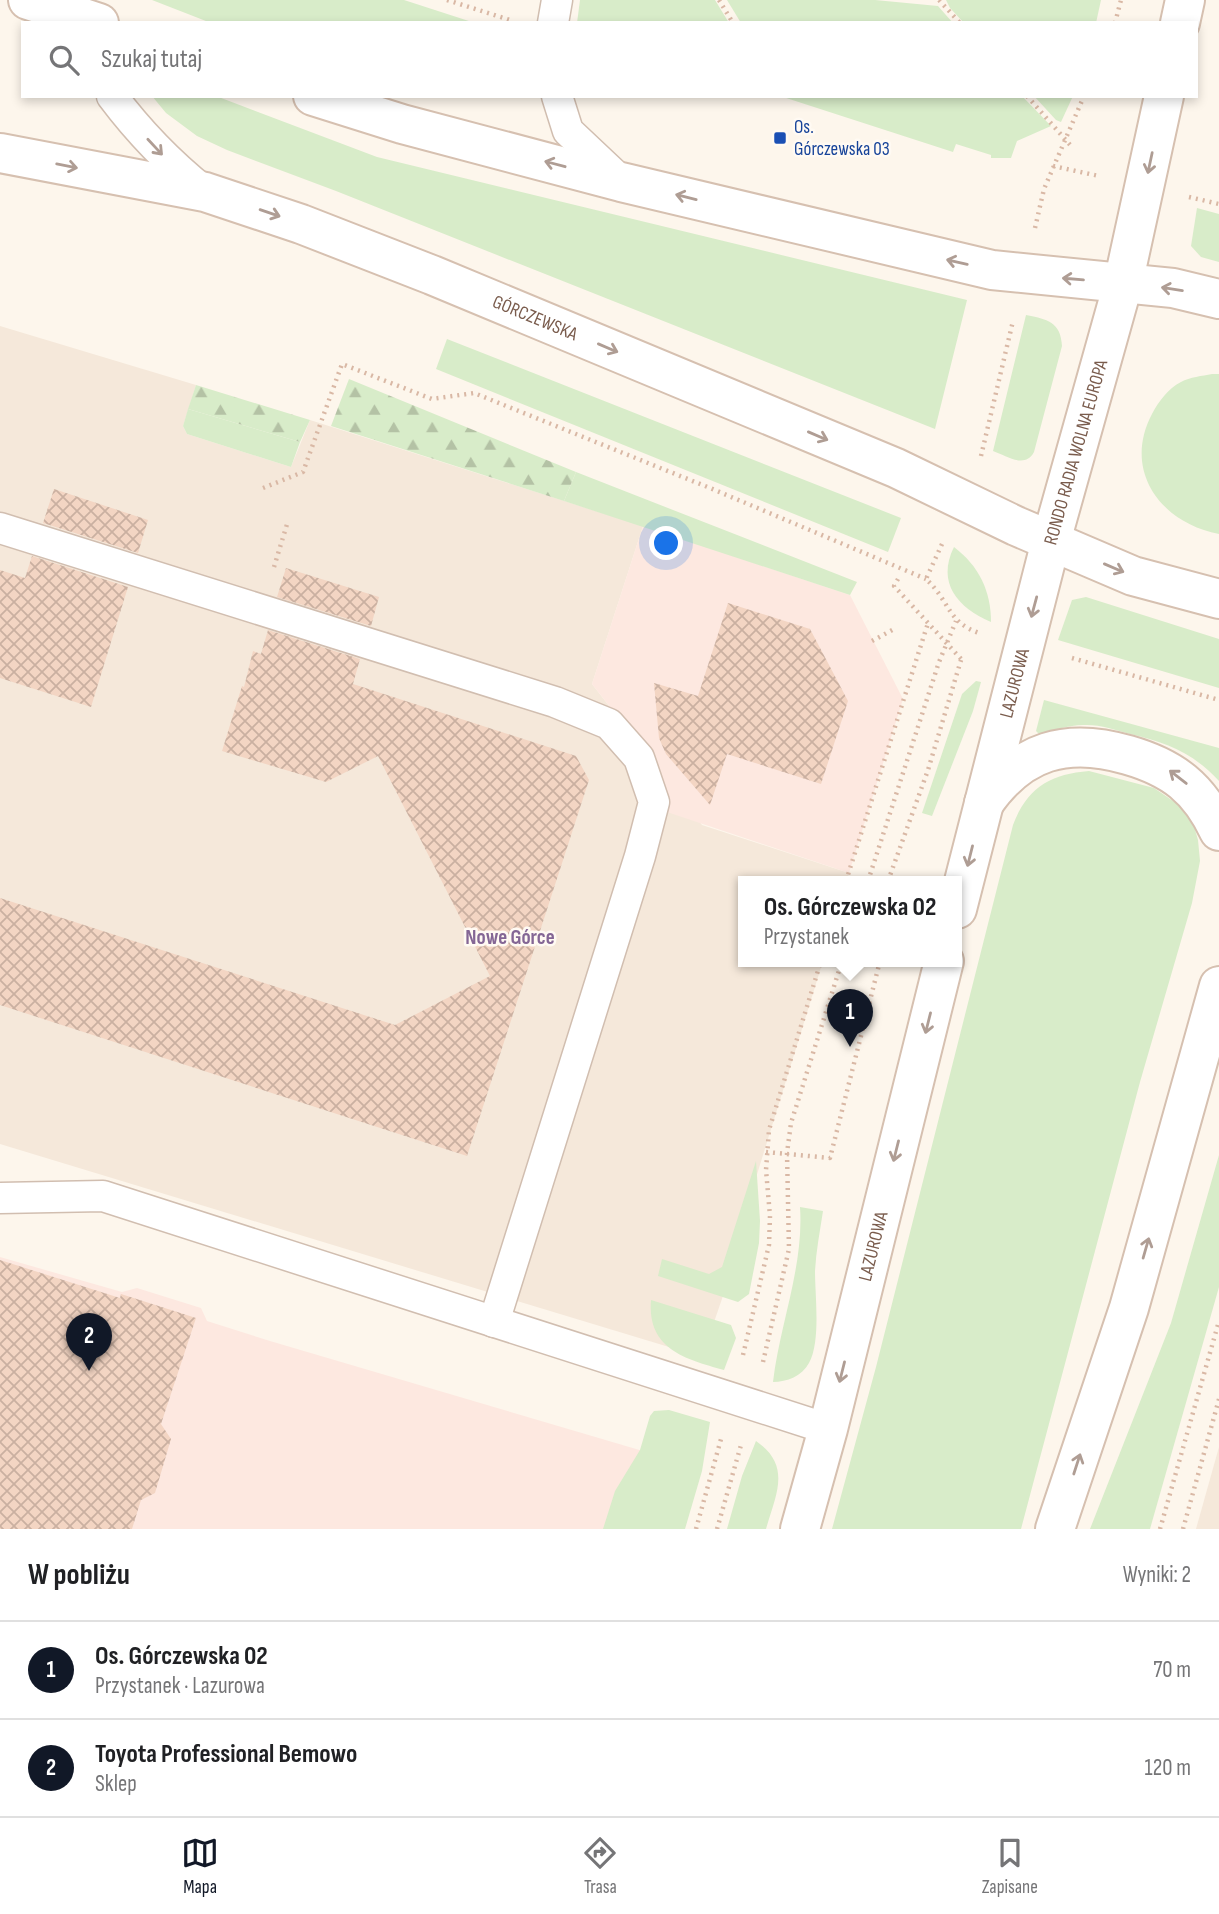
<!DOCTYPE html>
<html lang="pl">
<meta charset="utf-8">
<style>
body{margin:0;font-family:"Sofia Sans Condensed",sans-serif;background:#f2f2f2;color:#202124}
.you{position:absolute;left:667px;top:544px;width:24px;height:24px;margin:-18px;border:5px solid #fff;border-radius:50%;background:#1a73e8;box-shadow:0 0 0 10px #1a73e833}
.badge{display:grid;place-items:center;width:46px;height:46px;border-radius:50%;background:#111827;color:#fff;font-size:23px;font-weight:700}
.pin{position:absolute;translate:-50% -58px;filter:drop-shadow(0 2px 4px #0008)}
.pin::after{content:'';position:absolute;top:37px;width:24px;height:21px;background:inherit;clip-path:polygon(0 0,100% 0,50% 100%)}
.popup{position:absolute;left:738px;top:876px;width:224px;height:91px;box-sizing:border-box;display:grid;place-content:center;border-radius:0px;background:#fff;filter:drop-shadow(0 2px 5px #0005);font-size:23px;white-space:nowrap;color:#757577}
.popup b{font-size:26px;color:#202124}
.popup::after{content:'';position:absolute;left:50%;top:100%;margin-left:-14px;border:14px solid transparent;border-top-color:#fff}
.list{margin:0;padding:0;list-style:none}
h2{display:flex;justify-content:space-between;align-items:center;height:91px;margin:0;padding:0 28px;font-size:30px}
h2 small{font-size:23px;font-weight:400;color:#757577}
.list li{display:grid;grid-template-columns:46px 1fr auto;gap:21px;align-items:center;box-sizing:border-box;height:98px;padding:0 28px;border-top:2px solid #e0e0e0}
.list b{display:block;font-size:26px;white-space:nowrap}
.list p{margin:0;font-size:23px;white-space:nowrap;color:#757577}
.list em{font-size:23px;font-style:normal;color:#757577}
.icon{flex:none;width:38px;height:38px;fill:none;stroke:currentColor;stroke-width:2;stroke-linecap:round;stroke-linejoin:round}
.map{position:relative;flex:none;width:1219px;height:1529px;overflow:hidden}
.search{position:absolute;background:#fff;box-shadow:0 4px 10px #0003;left:21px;right:21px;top:21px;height:77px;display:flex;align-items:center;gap:18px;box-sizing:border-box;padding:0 24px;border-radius:0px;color:#757577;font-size:26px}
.sheet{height:287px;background:#fff}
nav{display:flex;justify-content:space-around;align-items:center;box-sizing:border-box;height:98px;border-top:2px solid #e0e0e0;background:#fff;font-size:19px;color:#757577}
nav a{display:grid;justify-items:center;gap:4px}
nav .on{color:#111827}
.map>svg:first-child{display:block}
</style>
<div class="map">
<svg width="1219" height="1529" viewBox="0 0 1219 1529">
<defs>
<pattern id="forest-firs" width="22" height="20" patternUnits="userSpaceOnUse" patternTransform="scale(1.75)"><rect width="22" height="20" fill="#d8ecc9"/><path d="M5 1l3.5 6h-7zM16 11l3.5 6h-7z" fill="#b4c2a5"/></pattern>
<pattern id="building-cross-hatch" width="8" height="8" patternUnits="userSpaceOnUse" patternTransform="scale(1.75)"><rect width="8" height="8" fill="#f3d5c3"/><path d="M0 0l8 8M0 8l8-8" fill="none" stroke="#cab0a1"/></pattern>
</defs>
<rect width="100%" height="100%" fill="#fdf6ec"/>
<g fill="#f5e8da">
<path d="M 0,326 L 196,385 L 183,426 L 187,434 L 291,467 L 310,420 L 643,526 L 592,684 L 702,825 L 849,873 L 847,881 L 743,881 L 743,961 L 823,961 L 750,1197 L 724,1293 L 702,1357 L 0,1144 Z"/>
<path d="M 1219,1447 L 1219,1529 L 1196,1529 Z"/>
</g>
<g fill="#fde8e0">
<path d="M 643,526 L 850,595 L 903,699 L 849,873 L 664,811 L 628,730 L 592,684 Z"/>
<path d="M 0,1257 L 122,1292 L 137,1288 L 201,1308 L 207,1321 L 270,1341 L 670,1459 L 648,1529 L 0,1529 Z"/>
</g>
<g fill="#d8ecc9">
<path d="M 152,0 L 404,0 L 475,23 L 211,23 Z"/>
<path d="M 580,0 L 715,0 L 729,23 L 577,23 Z"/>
<path d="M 727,0 L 875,0 L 938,6 L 953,23 L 741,23 Z"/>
<path d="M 946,0 L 1101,0 L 1096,23 L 964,23 L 950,8 Z"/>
<path d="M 152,96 L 216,96 L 377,157 L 967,300 L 935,429 L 336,191 L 227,150 L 197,136 L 166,113 Z"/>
<path d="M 780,96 L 1022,96 L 1051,126 L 1017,141 L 1011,158 L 991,158 L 991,155 L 956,144 L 953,152 Z"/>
<path d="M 1034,96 L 1073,96 L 1061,122 L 1056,120 Z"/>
<path d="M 1197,208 L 1219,214 L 1219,262 L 1201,257 L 1191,246 Z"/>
<path d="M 1026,315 C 1047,319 1061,322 1062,346 L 1034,452 C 1025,469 1007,456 993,451 Z"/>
<path d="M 447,339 L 901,518 L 888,552 L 436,369 Z"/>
<path d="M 1212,374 L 1219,374 L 1219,534 C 1161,523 1122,471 1152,414 C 1158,402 1169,388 1181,382 C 1190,377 1202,376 1212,374 Z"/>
<path d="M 188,409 L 300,442 L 291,467 L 187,434 L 183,426 Z"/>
<path d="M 576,472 L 857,582 L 850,595 L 564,501 Z"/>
<path d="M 954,547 C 979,566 991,591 991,622 C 958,608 936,583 954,547 Z"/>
<path d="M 1086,597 L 1219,639 L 1219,688 L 1058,640 L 1072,600 Z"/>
<path d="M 976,681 L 981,682 L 973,711 L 932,816 L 922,813 L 962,694 Z"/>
<path d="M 1044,700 L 1219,748 L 1219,781 C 1192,752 1167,743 1130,734 C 1116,730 1101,725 1087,725 C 1071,724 1054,730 1039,734 L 1036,731 Z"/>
<path d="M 1089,771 L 1154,788 L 1179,805 L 1194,826 L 1198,840 L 1200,861 L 1192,903 L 1140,1082 L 1021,1529 L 832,1529 L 876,1367 L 1013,825 C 1027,788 1050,774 1089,771 Z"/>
<path d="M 1219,1155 L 1219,1287 L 1150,1529 L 1090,1529 L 1171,1323 Z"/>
<path d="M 756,1161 L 760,1221 L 759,1243 L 749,1294 L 738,1302 L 658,1276 L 662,1259 L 709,1274 L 722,1267 Z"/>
<path d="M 800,1207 L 823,1211 C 820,1231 816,1251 815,1271 C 815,1296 821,1341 809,1363 C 802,1376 787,1382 773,1382 C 780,1323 804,1266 800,1207 Z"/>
<path d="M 651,1300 L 731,1325 L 736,1338 L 724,1370 C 685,1359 647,1349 651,1300 Z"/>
<path d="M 669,1410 L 710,1422 L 702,1471 L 685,1529 L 603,1529 L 615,1491 L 640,1450 L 650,1416 L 654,1411 Z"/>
<path d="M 756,1441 C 792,1466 776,1494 766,1529 L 727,1529 L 742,1476 Z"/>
</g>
<g fill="url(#forest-firs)">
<path d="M 349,379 L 576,472 L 564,501 L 331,426 Z"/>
<path d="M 196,385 L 310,420 L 300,442 L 188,409 Z"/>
</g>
<g fill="url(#building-cross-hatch)">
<path d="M 54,489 L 148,520 L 138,553 L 43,523 Z"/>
<path d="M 32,556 L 128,587 L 91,707 L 0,678 L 0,570 L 25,578 Z"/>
<path d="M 286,568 L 379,597 L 371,626 L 277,597 Z"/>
<path d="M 728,603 L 810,629 L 828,663 L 848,701 L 821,784 L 727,754 L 710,805 L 666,754 L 659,738 L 654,683 L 698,696 Z"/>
<path d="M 268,630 L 360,659 L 353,684 L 576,756 L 589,780 L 467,1156 L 0,1005 L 0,898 L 395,1025 L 490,976 L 378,756 L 326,782 L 222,751 L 242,686 L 244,687 L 253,651 L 261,654 Z"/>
<path d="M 0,1260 L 120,1298 L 121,1294 L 196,1318 L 161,1424 L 171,1439 L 155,1493 L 141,1500 L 132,1529 L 0,1529 Z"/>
</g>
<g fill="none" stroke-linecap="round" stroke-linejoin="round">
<g stroke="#d1beb0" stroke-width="33">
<g id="service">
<path d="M 553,23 L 557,0"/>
<path d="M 112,96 C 139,132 169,163 204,191"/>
<path d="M 557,96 L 568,131 L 621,181"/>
<path d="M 0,528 L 555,702 L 609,724 L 639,758 L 654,802 L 640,856 L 494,1322"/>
<path d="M 0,1198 L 103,1196 L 828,1429"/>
</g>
</g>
<g stroke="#d6c0b0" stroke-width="42">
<g id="secondary">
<path d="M 28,0 L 99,23"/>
<path d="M 1180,23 L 1185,0"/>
<path d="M 313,96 L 402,124 L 621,182 L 992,270 L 1173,288 L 1219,299"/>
<path id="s1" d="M 0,153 L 205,192 L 301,224 L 432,275 L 896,468 L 1016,526 L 1133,576 L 1219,599"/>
<path d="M 984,803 C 1021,750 1067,737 1128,755 C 1173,768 1199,788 1219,831"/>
<path id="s2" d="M 957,909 L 1051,541 L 1123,284 L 1164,96"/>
<path id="s3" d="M 800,1529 L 828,1429 L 944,961"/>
<path d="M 1055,1529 L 1129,1308 L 1219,986"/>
</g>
</g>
<g stroke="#d9b8a5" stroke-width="4.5" stroke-dasharray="2 5" stroke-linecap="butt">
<path d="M 447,0 L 510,20"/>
<path d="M 719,0 L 733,23"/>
<path d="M 939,0 L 960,23"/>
<path d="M 1115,23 L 1121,0"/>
<path d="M 1027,96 L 1071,146"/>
<path d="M 1053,166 L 1099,176"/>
<path d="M 1189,197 L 1219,204"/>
<path d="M 1035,228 L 1044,189 L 1084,96"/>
<path d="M 981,456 L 1013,321"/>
<path d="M 263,488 L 303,472 L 342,364 L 432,399 L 474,393 L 710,488 L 926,579"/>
<path d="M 942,544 L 926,579 C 950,601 947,622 979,633"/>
<path d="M 274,567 L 288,521"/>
<path d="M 898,579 L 894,586 L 963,661"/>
<path d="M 872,641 L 896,628"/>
<path d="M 1072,658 L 1219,700"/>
<path d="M 846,881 L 928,623"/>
<path d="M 868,881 L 939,662 L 956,621"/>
<path d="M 888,881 L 928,770 L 961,660"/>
<path d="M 766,1152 L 830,1158 L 880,961"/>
<path d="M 743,1355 L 769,1245 L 770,1216 L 766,1170 L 769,1130 L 821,961"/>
<path d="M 763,1362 L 789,1249 L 787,1153 L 791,1123 L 842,961"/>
<path d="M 696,1529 L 721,1439"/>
<path d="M 717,1529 L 741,1445"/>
<path d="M 1160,1529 L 1219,1321"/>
<path d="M 1183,1529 L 1219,1399"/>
</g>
<use href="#service" stroke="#fff" stroke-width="30"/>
<use href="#secondary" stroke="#fff" stroke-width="38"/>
</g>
<defs><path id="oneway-shaft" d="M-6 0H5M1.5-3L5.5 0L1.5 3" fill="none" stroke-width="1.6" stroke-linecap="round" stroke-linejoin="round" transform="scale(1.75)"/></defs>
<g stroke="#af9d94">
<use href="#oneway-shaft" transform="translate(155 147) rotate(47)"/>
<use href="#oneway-shaft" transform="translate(1150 163) rotate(102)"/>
<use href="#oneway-shaft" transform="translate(555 164) rotate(-165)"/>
<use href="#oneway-shaft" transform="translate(67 166) rotate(11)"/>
<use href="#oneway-shaft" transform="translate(686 197) rotate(-166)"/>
<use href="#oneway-shaft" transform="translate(270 213) rotate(19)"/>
<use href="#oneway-shaft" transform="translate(957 262) rotate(-167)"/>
<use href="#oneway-shaft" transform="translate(1073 279) rotate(-175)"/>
<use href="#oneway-shaft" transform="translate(1172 289) rotate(-171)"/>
<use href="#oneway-shaft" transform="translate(608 348) rotate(23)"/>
<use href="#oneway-shaft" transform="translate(818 436) rotate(23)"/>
<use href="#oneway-shaft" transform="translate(1114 568) rotate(23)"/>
<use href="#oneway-shaft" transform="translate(1034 607) rotate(105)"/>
<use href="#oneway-shaft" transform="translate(1178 777) rotate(-142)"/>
<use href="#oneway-shaft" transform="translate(970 856) rotate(104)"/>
<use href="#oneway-shaft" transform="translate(928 1023) rotate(104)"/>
<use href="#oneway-shaft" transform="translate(896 1151) rotate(104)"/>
<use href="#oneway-shaft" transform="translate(1146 1248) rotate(-74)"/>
<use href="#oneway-shaft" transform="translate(842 1372) rotate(104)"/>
<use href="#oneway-shaft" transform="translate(1077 1464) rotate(-72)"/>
</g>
<rect fill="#1a4fb4" stroke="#fffaf3" stroke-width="2.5" x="773" y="131" width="14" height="14" rx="3.5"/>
<g text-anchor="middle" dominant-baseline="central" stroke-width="5" stroke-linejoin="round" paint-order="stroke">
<g font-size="19" fill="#164399" stroke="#fffaf3" text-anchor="start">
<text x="794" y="127">Os.<tspan x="794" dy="22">Górczewska 03</tspan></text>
</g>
<g font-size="19" fill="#7a5c4d" stroke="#fffaf3">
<text stroke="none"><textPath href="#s1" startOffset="562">GÓRCZEWSKA</textPath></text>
<text stroke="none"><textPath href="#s2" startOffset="472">RONDO RADIA WOLNA EUROPA</textPath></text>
<text stroke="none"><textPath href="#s2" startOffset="233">LAZUROWA</textPath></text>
<text stroke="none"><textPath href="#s3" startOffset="292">LAZUROWA</textPath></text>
</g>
<g font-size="21" font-weight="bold" fill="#846695" stroke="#fffaf3">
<text x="510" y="937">Nowe Górce</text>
</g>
</g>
</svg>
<div class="you"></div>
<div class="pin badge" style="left:850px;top:1047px">1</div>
<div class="popup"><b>Os. Górczewska 02</b>Przystanek</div>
<div class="pin badge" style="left:89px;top:1371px">2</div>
<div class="search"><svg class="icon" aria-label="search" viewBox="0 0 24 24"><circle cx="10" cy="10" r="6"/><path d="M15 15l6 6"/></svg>Szukaj tutaj</div>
</div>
<section class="sheet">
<h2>W pobliżu<small>Wyniki: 2</small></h2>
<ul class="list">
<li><span class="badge">1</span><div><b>Os. Górczewska 02</b><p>Przystanek · Lazurowa</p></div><em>70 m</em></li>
<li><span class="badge">2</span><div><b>Toyota Professional Bemowo</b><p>Sklep</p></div><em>120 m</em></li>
</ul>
</section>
<nav>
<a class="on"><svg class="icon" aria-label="map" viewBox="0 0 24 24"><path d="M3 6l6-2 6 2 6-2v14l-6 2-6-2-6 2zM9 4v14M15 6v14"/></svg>Mapa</a>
<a><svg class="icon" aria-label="directions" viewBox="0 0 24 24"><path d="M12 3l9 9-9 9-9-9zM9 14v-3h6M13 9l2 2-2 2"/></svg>Trasa</a>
<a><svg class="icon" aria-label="saved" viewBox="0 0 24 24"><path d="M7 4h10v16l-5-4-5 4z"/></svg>Zapisane</a>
</nav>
